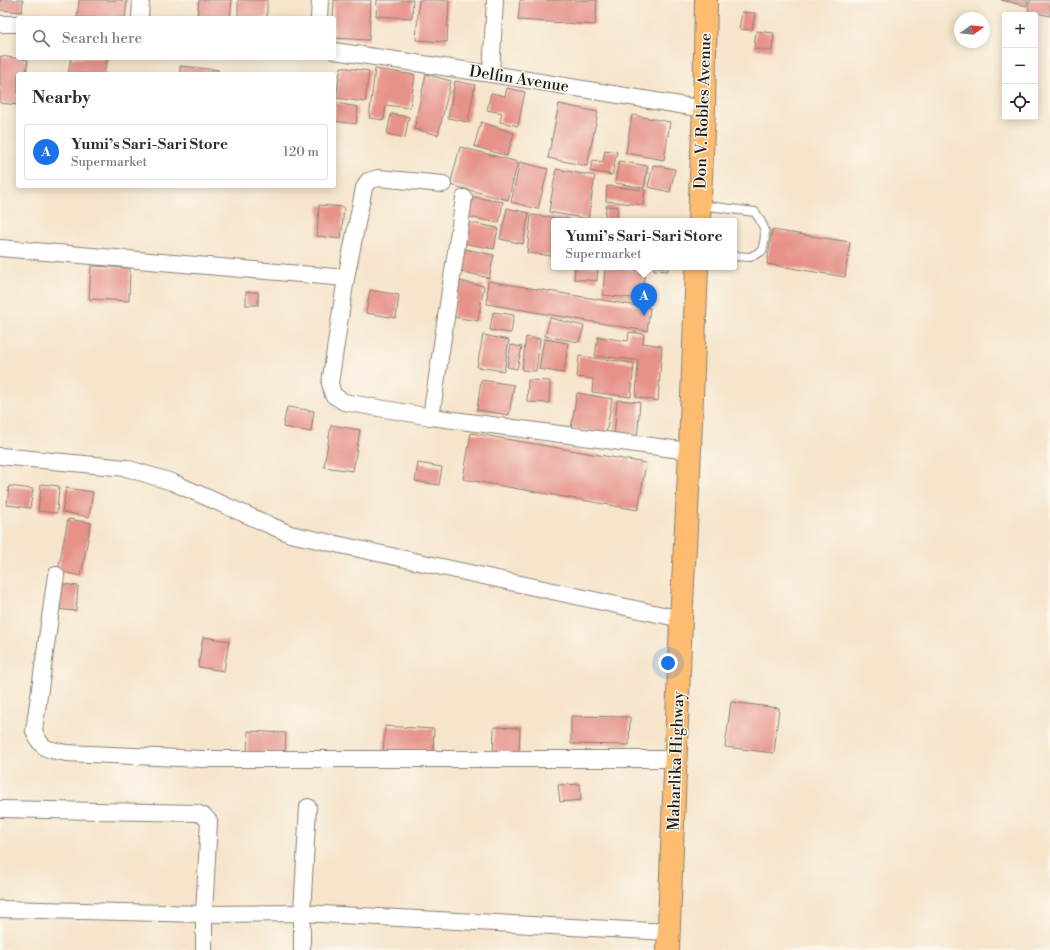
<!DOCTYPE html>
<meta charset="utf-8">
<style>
body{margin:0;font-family:"Libre Bodoni",serif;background:#f2f2f3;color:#2b2b33}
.controls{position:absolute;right:12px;top:12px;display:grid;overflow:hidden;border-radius:4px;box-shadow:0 2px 10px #0003}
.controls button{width:36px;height:36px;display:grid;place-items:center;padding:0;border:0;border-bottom:1px solid #e1e1e2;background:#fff;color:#2b2b33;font:20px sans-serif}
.compass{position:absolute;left:954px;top:12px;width:36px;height:36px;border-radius:50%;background:#fff;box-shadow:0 2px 10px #0003;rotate:75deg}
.you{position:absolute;left:668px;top:663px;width:14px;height:14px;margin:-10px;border:3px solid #fff;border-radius:50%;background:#1a73e8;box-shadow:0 0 0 6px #1a73e833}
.badge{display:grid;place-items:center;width:26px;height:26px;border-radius:50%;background:#1a73e8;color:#fff;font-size:13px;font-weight:700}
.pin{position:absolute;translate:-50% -33px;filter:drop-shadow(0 1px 2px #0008)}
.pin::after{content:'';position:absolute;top:21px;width:14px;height:12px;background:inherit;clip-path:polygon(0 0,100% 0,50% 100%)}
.popup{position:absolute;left:551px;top:218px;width:186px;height:52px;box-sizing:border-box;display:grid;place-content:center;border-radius:4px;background:#fff;filter:drop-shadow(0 1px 3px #0005);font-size:13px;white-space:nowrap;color:#7c7c81}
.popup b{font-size:15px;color:#2b2b33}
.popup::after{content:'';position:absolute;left:50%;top:100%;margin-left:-8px;border:8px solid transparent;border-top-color:#fff}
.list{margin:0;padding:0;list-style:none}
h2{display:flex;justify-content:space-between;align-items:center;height:52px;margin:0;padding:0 16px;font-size:17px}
h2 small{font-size:13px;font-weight:400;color:#7c7c81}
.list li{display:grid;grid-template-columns:26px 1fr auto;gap:12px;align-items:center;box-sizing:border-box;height:56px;margin:0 8px 8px;padding:0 8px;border:1px solid #e1e1e2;border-radius:4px}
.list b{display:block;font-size:15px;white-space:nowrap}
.list p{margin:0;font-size:13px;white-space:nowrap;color:#7c7c81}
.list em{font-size:13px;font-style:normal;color:#7c7c81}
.icon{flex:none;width:22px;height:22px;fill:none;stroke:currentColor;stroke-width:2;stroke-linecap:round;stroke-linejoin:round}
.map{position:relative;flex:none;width:1050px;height:950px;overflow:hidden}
.search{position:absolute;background:#fff;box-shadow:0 2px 10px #0003;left:16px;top:16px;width:320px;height:44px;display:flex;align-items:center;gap:10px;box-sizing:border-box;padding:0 14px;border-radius:4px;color:#7c7c81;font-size:15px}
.panel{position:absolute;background:#fff;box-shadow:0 2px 10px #0003;left:16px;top:72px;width:320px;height:116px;border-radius:4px}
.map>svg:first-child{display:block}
</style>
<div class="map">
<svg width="1050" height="950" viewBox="0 0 1050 950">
<rect width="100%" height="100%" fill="#fbf7ec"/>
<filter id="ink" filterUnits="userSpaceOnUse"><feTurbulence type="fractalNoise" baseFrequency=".025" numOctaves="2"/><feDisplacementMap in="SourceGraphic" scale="8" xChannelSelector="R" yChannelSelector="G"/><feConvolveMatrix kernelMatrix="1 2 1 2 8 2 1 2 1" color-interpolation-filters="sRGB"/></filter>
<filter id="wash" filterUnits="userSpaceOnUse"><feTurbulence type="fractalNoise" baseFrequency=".012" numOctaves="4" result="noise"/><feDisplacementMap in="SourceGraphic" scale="16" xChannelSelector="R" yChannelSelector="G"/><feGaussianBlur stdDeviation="0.9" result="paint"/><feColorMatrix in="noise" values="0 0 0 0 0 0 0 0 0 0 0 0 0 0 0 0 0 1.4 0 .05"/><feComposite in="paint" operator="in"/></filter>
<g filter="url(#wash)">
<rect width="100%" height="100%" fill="#f6e4cb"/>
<g id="blocks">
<g fill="#e69289">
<path d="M 0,0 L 23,0 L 22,12 L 0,10 Z"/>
<path d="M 79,0 L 127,0 L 125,18 L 77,18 Z"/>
<path d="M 199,0 L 232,0 L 230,18 L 197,18 Z"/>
<rect x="238" y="0" width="29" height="18"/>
<path d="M 334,0 L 371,0 L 369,40 L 334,38 L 334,18 L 333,18 Z"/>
<path d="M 377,0 L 413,0 L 412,18 L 376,16 Z"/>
<path d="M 419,0 L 449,0 L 447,42 L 416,40 Z"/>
<path d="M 520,0 L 597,0 L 595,25 L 518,20 Z"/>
<path d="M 1001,0 L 1028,0 L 1027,6 Z"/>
<path d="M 1030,0 L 1050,0 L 1050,16 L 1028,11 Z"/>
<path d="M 742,12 L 755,13 L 752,30 L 739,29 Z"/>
<path d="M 756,31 L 774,33 L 772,51 L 754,49 Z"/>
<path d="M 0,56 L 28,60 L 26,74 L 18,74 L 18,105 L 0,103 Z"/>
<path d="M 71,58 L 108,58 L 104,74 L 68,74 Z"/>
<path d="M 180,66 L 218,70 L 217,74 L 180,74 Z"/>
<path d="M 341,67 L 369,71 L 365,102 L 336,98 Z"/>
<path d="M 375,69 L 415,75 L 410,108 L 386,105 L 384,120 L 369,118 Z"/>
<path d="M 426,74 L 451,81 L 438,135 L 414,129 Z"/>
<path d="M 455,81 L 475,85 L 468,122 L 448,118 Z"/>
<path d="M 507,88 L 525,92 L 518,126 L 500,122 L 502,113 L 487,110 L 491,93 L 505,96 Z"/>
<path d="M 336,103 L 358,107 L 356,124 L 334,121 Z"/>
<path d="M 559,104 L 598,112 L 587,166 L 548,158 Z"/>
<path d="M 391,114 L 409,117 L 405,138 L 387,134 Z"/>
<path d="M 632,115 L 670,122 L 664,160 L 626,153 Z"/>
<path d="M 481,122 L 514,133 L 507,156 L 474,146 Z"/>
<path d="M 460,147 L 518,162 L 508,200 L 450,185 Z"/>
<path d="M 605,150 L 617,152 L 612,175 L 590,171 L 593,160 L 603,162 Z"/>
<path d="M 619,161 L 648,166 L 644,188 L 615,183 Z"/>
<path d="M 520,162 L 548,169 L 538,209 L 511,202 Z"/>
<path d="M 653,165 L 675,169 L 670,192 L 648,187 Z"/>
<path d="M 556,169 L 595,176 L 588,219 L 549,212 Z"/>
<path d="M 607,186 L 645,190 L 643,205 L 606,201 Z"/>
<path d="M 473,197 L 503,202 L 499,223 L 469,217 Z"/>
<path d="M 319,205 L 344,207 L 341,239 L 317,236 Z"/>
<path d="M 606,206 L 618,207 L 617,221 L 605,221 Z"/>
<path d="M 507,208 L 529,213 L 523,244 L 500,239 Z"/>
<path d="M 531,215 L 569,219 L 569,221 L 554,221 L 554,256 L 527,253 Z"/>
<path d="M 467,222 L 498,228 L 494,249 L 463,243 Z"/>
<path d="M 772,230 L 850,242 L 845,277 L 767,264 Z"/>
<path d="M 465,249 L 494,255 L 489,278 L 460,271 Z"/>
<path d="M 91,266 L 130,268 L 129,301 L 89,299 Z"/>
<path d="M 575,267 L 598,267 L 597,281 L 574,279 Z"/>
<path d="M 605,267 L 645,271 L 642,299 L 603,295 Z"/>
<path d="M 654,267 L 668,267 L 668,271 L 654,270 Z"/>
<path d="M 459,281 L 484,286 L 478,321 L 453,317 Z"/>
<path d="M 488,281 L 650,308 L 647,331 L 487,304 Z"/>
<path d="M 370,290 L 399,295 L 396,318 L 366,313 Z"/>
<rect x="246" y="292" width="12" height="13"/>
<path d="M 493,312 L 514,315 L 511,333 L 490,330 Z"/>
<path d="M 550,318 L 584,326 L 579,342 L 545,336 Z"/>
<path d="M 629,332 L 644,334 L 643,343 L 662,346 L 658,401 L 636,397 L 638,360 L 595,356 L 598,337 L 628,341 Z"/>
<path d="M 483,335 L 509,340 L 504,371 L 477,367 Z"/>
<path d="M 526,337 L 540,339 L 536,371 L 522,370 Z"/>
<path d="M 544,339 L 568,343 L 564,373 L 539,369 Z"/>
<path d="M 511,345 L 522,347 L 517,369 L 507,367 Z"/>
<path d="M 579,356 L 634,363 L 631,397 L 592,392 L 593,379 L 577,377 Z"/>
<path d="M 481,380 L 514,385 L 509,415 L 477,410 Z"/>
<path d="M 528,380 L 550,381 L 549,403 L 527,402 Z"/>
<path d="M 577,393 L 612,399 L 606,434 L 571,428 Z"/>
<path d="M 617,400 L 640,402 L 637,440 L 614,437 Z"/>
<path d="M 287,407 L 314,411 L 311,432 L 283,427 Z"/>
<path d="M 331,425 L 360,430 L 353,471 L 324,467 Z"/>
<path d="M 471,433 L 646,463 L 638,510 L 463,479 Z"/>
<path d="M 418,463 L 442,467 L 439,485 L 415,481 Z"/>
<path d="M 41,484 L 59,486 L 57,513 L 38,511 Z"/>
<path d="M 9,486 L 33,489 L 30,508 L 7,505 Z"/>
<path d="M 66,488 L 93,492 L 89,517 L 62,512 Z"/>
<path d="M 68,519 L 91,523 L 81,576 L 58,571 Z"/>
<path d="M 56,583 L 78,586 L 76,611 L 54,609 Z"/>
<path d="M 203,637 L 229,641 L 224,671 L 198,667 Z"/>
<path d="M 731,702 L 779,708 L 774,753 L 725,747 Z"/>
<path d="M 571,716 L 630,717 L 629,745 L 571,744 Z"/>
<path d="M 385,726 L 434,729 L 433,756 L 383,753 Z"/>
<path d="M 494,727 L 520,728 L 519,757 L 493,756 Z"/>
<path d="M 248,731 L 286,733 L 285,753 L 247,752 Z"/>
<path d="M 580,784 L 581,800 L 560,802 L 558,785 Z"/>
</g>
</g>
</g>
<g filter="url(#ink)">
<use href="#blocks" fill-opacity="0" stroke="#898074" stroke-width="1"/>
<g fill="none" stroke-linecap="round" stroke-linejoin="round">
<g stroke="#898074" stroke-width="10">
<path id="service" d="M 700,205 L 755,212 C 766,228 767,233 762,251 L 750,257 L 734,256"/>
</g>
<g stroke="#898074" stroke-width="18">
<g id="minor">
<path d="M 140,18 L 141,0"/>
<path d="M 319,18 L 320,0"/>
<path d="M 0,24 L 18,24"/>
<path d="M 334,51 L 491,74 L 704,109"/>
<path d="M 491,74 L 495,0"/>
<path d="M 0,248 L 346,278 L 330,383 L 333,395 L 344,402 L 431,417 L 689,451"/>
<path d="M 346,278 L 364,188 L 368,181 L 378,178 L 443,184"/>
<path d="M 431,417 L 464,198"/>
<path d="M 0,456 L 126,468 L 172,482 L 290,534 L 681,619"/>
<path d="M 56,575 L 34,731 C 42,750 46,749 66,753 L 202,759 L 676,759"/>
<path d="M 0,809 L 197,813 L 204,816 L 209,821 L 204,914 L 204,950"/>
<path d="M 0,909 L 204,914 L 302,913 L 669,932"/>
<path d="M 302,950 L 302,913 L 308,807"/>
</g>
</g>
<g stroke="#898074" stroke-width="24">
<g id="primary">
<path d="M 699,221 L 704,109 L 706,0"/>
<path d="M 668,950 L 681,619 L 689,473 L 697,267"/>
</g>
</g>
<use href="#service" stroke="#fff" stroke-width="8"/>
<use href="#minor" stroke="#fff" stroke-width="16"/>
<use href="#primary" stroke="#fdbc70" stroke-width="22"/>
</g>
</g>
<g text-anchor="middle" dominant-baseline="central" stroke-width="3" stroke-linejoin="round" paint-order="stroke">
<g font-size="16" fill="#1c1c1c" stroke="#fbf7ec">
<text transform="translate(519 79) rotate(9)">Delfin Avenue</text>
<text transform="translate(703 111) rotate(-88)">Don V. Robles Avenue</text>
<text transform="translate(676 761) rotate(-88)">Maharlika Highway</text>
</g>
</g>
</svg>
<div class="controls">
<button>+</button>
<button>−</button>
<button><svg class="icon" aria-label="locate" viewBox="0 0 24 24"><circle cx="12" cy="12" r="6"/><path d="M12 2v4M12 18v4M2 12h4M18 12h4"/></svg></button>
</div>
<svg class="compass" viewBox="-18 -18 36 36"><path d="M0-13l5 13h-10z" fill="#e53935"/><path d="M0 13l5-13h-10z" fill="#7c7c81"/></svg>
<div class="you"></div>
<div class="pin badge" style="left:644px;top:316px">A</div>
<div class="popup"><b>Yumi’s Sari-Sari Store</b>Supermarket</div>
<div class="search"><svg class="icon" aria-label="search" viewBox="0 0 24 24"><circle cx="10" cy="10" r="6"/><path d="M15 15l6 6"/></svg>Search here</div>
<section class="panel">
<h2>Nearby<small></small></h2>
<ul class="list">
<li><span class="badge">A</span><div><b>Yumi’s Sari-Sari Store</b><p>Supermarket</p></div><em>120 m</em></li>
</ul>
</section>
</div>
